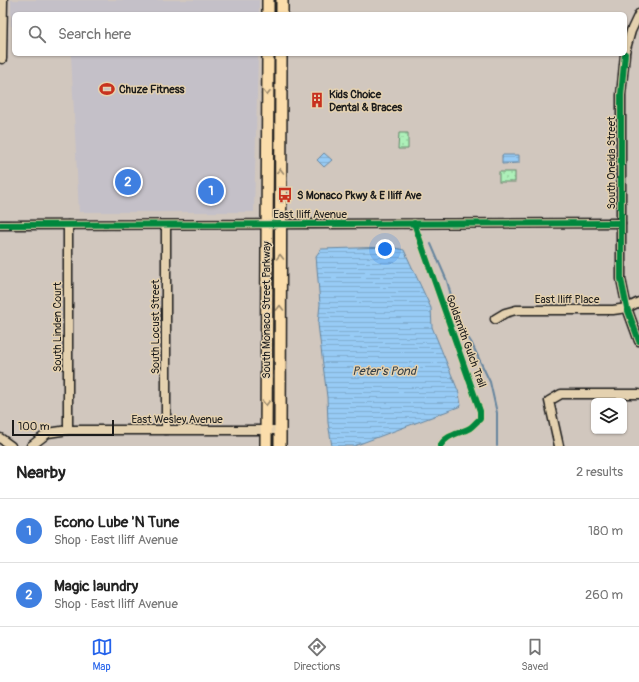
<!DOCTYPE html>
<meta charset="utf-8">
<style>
body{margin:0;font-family:Pangolin,sans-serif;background:#f6f6f6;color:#222}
.controls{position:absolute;right:12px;bottom:12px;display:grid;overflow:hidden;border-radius:6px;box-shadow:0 1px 3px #0004}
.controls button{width:36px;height:36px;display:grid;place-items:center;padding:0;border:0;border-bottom:1px solid #e0e0e0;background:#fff;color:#222;font:20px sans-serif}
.scale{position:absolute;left:12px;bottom:10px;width:102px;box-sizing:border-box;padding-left:4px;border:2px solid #1c1c1c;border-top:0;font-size:11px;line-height:14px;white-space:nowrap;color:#1c1c1c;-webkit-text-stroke:3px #e4d1af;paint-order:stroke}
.you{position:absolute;left:385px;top:249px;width:14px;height:14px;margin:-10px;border:3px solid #fff;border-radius:50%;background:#1a73e8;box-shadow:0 0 0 6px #1a73e833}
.badge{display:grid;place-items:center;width:26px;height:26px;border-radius:50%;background:#2563eb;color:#fff;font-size:13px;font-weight:700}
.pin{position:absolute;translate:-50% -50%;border:2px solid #fff;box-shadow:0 1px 4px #0006}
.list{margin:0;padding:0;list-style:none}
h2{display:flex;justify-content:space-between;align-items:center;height:52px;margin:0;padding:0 16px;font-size:17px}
h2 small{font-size:13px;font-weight:400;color:#767676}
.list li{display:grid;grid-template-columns:26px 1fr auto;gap:12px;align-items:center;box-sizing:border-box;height:64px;padding:0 16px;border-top:1px solid #e0e0e0}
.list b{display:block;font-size:15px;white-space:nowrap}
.list p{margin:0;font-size:13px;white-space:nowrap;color:#767676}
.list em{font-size:13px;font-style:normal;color:#767676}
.icon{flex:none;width:22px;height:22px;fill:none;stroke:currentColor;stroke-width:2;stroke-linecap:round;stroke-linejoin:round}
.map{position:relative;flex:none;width:639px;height:446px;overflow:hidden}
.search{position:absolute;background:#fff;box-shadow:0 1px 3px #0004;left:12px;right:12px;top:12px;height:44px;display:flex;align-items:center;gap:10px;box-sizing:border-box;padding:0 14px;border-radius:6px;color:#767676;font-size:15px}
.sheet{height:180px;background:#fff}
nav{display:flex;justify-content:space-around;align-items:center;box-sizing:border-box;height:56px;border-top:1px solid #e0e0e0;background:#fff;font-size:11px;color:#767676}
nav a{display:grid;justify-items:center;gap:2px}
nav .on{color:#2563eb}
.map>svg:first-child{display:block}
</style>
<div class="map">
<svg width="639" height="446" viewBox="0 0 639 446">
<defs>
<pattern id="park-dots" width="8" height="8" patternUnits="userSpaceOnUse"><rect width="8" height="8" fill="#adf0b9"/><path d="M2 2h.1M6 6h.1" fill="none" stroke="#94cd9e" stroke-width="1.8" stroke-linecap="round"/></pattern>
<pattern id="water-rules" width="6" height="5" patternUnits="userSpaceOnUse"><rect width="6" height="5" fill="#97cbf5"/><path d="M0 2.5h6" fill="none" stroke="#82aed1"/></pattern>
</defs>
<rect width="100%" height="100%" fill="#d1c7be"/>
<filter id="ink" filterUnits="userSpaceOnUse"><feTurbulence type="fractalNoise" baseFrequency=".025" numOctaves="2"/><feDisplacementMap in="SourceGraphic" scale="8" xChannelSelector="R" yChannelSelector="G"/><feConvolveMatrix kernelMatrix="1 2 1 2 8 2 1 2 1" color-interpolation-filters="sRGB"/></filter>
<g filter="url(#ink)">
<g fill="#c4c0c8">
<path d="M 11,0 L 259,0 L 259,14 L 14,14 L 14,26 L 11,26 Z"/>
<path d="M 71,54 L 258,54 L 254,212 L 79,212 Z"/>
</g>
<g fill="url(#park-dots)" stroke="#64866a">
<path d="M 399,133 L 408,133 L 408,149 L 398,149 Z"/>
<rect x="499" y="172" width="16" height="10"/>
</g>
<g fill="url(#water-rules)" stroke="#66859e">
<path d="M 324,153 L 332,160 L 324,167 L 317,160 Z"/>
<path d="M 502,155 L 519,155 L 519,163 L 502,164 Z"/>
<path d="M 391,247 L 404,250 L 431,308 L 432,327 L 459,393 L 461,406 L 354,446 L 332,446 L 328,423 L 327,397 L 318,324 L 320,304 L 316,256 L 321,249 Z"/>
</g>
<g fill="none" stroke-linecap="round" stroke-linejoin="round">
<g stroke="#66859e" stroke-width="2">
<path d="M 431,244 L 447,281 L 459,324 L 471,342 L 490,382 L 497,413 L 497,446"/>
<path d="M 454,326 L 459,324"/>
</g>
<g stroke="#1c1c1c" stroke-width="11">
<g id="minor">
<path d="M 625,52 L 631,31 L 639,14"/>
<path d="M 625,54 L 621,95 L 621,279 L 627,308 L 639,341"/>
<path d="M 2,59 L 3,0"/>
<path d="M 0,225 L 621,223"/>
<path d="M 495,319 L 505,313 L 516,310 L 613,310 L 627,308 L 639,302"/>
<path d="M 68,430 L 68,225"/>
<path d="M 166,430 L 166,225"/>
<path d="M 0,438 L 11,446"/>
<path d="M 31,446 L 48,433 L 68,430 L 280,430"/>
<path d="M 559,446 L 549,401 L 561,394 L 639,394"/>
</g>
</g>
<g stroke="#1c1c1c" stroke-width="14">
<g id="major">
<path d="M 268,14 L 268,0"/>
<path d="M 282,14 L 282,0"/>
<path d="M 266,446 L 268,54"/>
<path d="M 280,446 L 281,54"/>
</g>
</g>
<use href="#minor" stroke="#e4d1af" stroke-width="8"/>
<use href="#major" stroke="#fbddab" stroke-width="11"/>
<g stroke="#e4d1af" stroke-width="8">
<g id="cycleway">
<path d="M 625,54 L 621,95 L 621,279 L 627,308 L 639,341"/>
<path d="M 414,223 L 480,411 L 480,419 C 476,422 473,426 470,428 C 459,434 447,434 440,446"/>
<path d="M 0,225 L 621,223"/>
</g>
</g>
<use href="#cycleway" stroke="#00873e" stroke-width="6"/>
</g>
<defs><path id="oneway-chevron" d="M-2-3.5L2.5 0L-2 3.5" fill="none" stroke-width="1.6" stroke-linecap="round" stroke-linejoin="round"/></defs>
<g stroke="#97866b">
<use href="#oneway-chevron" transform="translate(267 93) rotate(91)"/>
<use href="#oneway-chevron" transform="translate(280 171) rotate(-90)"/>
<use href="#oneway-chevron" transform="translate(280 257) rotate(-90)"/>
<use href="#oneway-chevron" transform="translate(280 308) rotate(-90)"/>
<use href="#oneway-chevron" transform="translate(266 403) rotate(90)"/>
</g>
</g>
<defs>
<g id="stadium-bare" transform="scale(1.2)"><path d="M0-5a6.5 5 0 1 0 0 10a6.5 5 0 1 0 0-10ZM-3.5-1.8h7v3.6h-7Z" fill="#c8321e" stroke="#e4d1af" stroke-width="2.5" paint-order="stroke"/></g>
<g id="building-bare" transform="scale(1.2)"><path d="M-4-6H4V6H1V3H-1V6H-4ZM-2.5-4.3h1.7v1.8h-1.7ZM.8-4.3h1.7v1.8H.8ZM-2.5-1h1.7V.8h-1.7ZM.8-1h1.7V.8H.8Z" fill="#c8321e" stroke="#e4d1af" stroke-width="2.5" paint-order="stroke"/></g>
<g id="bus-bare" transform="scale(1.2)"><path d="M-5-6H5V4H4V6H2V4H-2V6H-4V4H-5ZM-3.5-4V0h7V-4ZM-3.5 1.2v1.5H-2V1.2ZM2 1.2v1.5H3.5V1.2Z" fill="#c8321e" stroke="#e4d1af" stroke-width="2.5" paint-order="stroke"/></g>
</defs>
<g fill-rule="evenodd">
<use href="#stadium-bare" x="107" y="89"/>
<use href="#building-bare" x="317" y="100"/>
<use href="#bus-bare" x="285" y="195"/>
</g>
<g text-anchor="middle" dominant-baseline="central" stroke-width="3" stroke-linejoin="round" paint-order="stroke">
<g font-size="11" font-weight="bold" fill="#1c1c1c" stroke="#e4d1af" text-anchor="start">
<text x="119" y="89">Chuze Fitness</text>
<text x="329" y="94">Kids Choice<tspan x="329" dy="13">Dental &amp; Braces</tspan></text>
<text x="297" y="195">S Monaco Pkwy &amp; E Iliff Ave</text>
</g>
<g font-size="11" fill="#1c1c1c" stroke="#e4d1af">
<text transform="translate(611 163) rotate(-90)">South Oneida Street</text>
<text x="310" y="214">East Iliff Avenue</text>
<text x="567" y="299">East Iliff Place</text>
<text transform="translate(266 310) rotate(-90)">South Monaco Street Parkway</text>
<text transform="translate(57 327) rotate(-90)">South Linden Court</text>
<text transform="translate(155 327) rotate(-90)">South Locust Street</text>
<text transform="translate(466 341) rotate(70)">Goldsmith Gulch Trail</text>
<text x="177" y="419">East Wesley Avenue</text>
</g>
<g font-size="12" font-style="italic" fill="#353f47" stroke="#e4d1af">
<text x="384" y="371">Peter's Pond</text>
</g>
</g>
</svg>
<div class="controls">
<button><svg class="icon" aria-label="layers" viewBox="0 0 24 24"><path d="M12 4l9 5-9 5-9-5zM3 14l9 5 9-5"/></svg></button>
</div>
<div class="scale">100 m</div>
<div class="you"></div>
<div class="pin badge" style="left:211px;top:191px;background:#3f7fe0">1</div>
<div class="pin badge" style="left:128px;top:182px;background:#3f7fe0">2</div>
<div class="search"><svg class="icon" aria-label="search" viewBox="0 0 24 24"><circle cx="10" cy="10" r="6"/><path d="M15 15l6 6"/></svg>Search here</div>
</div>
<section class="sheet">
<h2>Nearby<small>2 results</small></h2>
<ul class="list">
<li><span class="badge" style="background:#3f7fe0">1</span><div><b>Econo Lube 'N Tune</b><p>Shop · East Iliff Avenue</p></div><em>180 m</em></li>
<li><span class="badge" style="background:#3f7fe0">2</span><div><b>Magic laundry</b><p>Shop · East Iliff Avenue</p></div><em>260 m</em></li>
</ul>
</section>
<nav>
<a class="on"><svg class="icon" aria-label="map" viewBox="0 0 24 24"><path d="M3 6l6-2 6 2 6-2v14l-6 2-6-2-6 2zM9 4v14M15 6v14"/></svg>Map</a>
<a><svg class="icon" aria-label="directions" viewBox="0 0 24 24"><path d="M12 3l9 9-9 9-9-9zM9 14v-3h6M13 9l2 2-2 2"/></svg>Directions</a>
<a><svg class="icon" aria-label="saved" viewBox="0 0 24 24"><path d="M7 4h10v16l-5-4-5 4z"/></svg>Saved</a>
</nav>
